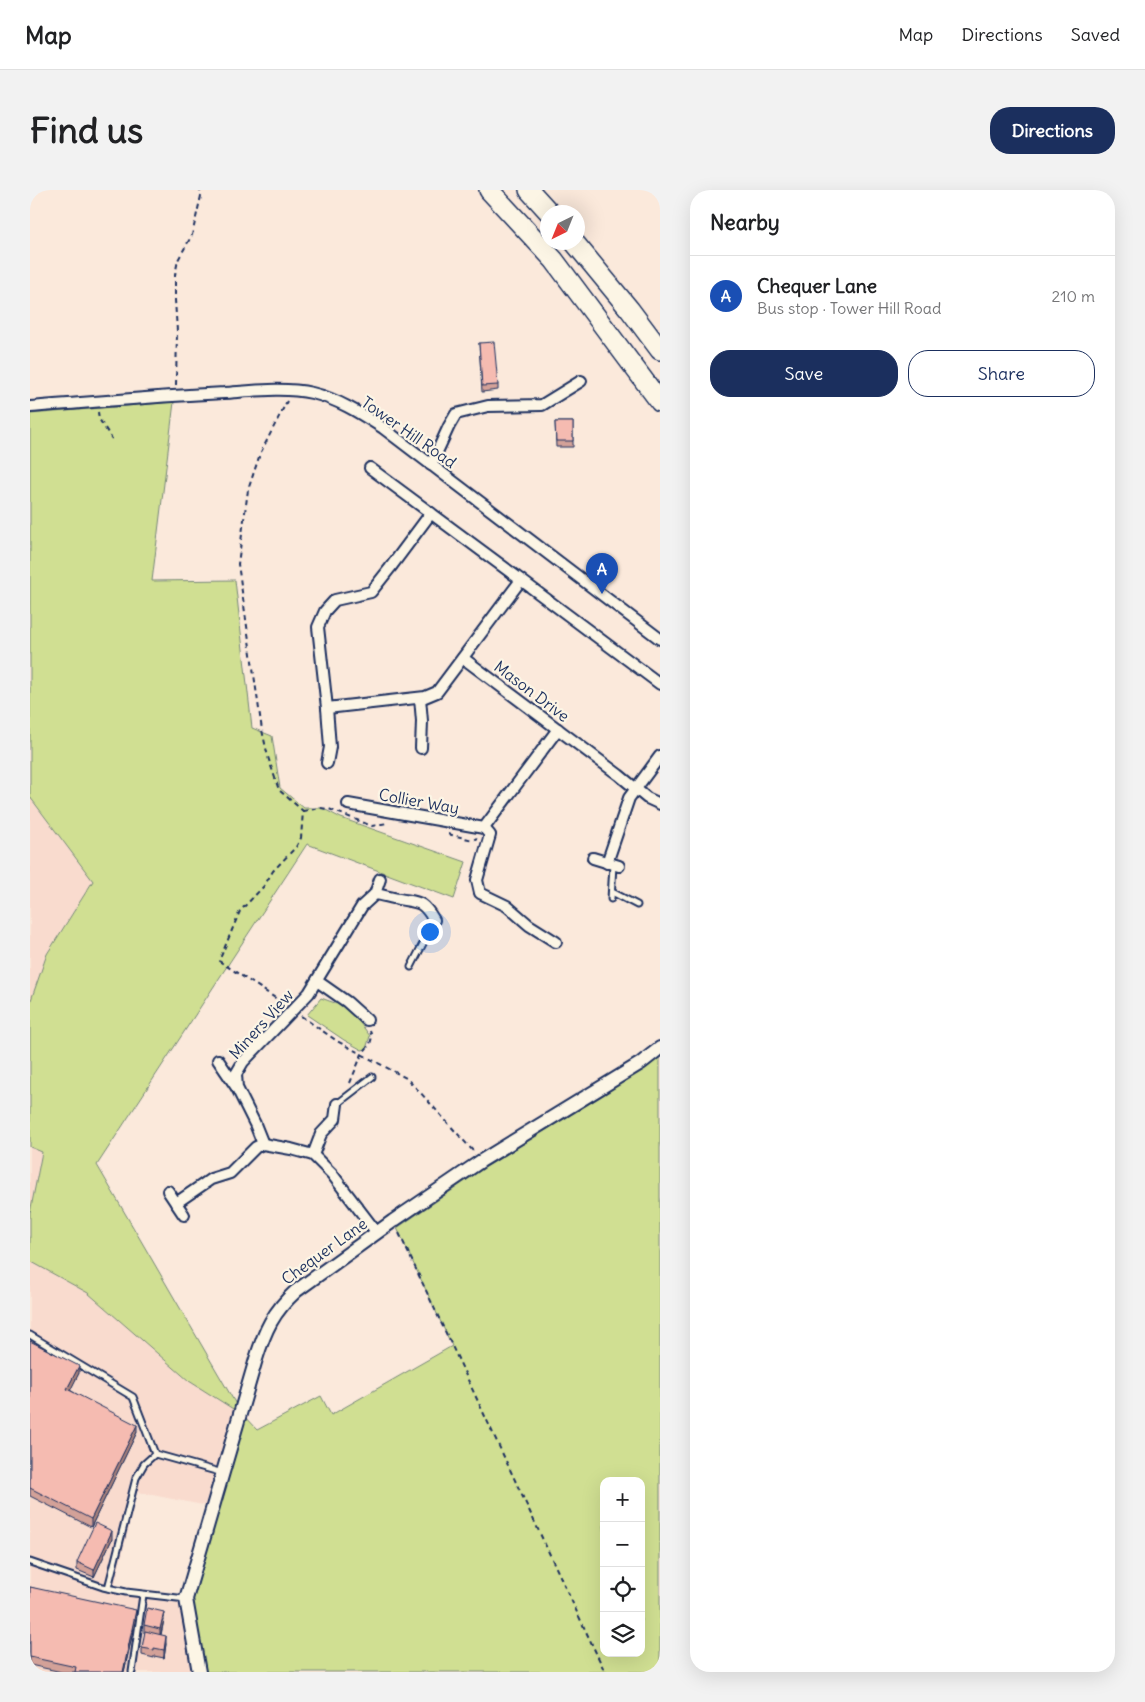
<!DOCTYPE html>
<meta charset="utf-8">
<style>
body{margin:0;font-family:Delius,sans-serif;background:#f2f2f2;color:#202124}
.controls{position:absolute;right:15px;bottom:15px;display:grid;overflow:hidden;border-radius:10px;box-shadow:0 5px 20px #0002}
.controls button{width:45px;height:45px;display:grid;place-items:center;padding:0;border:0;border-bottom:1px solid #e0e0e0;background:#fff;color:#202124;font:25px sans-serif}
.compass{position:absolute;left:510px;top:15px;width:45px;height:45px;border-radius:50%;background:#fff;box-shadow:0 5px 20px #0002;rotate:223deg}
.you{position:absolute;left:399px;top:741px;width:18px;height:18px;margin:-12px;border:4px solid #fff;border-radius:50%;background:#1a73e8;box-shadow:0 0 0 8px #1a73e833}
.badge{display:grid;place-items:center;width:32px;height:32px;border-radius:50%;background:#1b2f5e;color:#fff;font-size:16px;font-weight:700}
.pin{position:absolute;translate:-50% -41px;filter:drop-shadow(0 1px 2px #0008)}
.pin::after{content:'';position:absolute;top:26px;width:18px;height:15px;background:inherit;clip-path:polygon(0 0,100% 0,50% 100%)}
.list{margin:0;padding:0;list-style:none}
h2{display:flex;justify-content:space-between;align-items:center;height:65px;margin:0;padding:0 20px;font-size:21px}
h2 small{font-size:16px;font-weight:400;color:#757577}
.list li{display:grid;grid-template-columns:32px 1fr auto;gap:15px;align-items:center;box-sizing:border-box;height:80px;padding:0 20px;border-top:1px solid #e0e0e0}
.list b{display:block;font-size:19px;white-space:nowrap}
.list p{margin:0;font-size:16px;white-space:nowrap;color:#757577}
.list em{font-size:16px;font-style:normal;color:#757577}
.actions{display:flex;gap:10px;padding:15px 20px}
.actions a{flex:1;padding:11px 0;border:1px solid #1b2f5e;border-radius:20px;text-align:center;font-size:18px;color:#1b2f5e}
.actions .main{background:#1b2f5e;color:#fff}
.icon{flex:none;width:28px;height:28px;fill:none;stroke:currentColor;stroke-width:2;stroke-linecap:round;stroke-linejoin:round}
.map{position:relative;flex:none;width:630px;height:1482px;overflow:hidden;border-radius:20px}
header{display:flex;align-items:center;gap:30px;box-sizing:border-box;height:70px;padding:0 25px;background:#fff;border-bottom:1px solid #e0e0e0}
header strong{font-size:24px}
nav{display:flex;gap:28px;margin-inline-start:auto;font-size:18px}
.intro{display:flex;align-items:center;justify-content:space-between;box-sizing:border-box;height:120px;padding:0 30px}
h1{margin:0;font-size:35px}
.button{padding:12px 22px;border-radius:20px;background:#1b2f5e;color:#fff;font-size:18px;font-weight:700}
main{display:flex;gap:30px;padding:0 30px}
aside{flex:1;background:#fff;border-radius:20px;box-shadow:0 5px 20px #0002}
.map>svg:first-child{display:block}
</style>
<header>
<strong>Map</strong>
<nav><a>Map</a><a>Directions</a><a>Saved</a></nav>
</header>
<div class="intro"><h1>Find us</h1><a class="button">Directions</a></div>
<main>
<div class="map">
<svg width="630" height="1482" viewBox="0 0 630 1482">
<rect width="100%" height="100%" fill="#fbe9db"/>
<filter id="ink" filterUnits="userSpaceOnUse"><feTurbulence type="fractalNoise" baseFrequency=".02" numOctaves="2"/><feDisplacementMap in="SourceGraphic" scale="10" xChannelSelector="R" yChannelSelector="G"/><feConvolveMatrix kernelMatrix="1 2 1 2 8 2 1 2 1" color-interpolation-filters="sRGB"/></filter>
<g filter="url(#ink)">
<g fill="#f9dbce">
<path d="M 0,607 L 63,691 L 17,764 L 0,823 Z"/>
<path d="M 0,957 L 12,962 L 0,1023 Z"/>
<path d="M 0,1071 L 58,1103 L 159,1191 L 211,1224 L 183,1317 L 107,1302 L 84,1399 L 156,1409 L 169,1482 L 0,1482 Z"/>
</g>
<g fill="#d0df92" stroke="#768778" fill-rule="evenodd">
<path d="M 144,212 L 122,391 L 205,390 L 222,538 L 242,546 L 250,598 L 274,618 L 292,618 L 311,628 L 436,672 L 424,709 L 277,654 L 67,975 L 211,1223 L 227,1240 L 291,1206 L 301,1225 L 422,1156 L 367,1038 L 456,977 L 575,904 L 630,867 L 630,1482 L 169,1482 L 156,1409 L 211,1224 L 159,1191 L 58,1103 L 0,1071 L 0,1023 L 12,962 L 0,957 L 0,813 L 17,764 L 63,691 L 0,607 L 0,224 ZM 574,1291 L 611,1291 L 611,1463 L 574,1463 Z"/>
<path d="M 291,808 L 305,813 L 308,811 C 320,821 331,833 340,846 L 336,859 L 332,860 L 314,850 L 277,825 Z"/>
</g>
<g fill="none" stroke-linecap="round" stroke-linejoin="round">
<g stroke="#1b2f5e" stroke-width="9">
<g id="service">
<path d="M 582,702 L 607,715"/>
<path d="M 581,709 L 583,675"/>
<path d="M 381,777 L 400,740"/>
<path d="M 307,914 L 342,887"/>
<path d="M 0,1145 L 103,1207 L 125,1264"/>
<path d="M 0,1372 L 73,1397 L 96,1402 L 156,1409"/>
<path d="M 78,1398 L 106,1288 L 114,1274 L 125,1264 L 193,1283"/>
<path d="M 102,1482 L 113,1405"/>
</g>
</g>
<g stroke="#1b2f5e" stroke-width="14">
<g id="minor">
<path d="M 0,217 C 65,212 129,206 194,203 C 223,201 254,197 282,203 C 308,209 331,224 353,238 L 630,449"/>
<path d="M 401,275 L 419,236 L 426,224 L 458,216 L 512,215 L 551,191"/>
<path d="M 491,390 L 630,494"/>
<path d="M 433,468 L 589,585 L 617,608 L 630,614"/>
<path d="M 390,508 L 392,531 L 391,558"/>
<path d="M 297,518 L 288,437 L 295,421 L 305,410 L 341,402 L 360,378 L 401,323"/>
<path d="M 297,573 L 300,557 L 297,518 L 395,507 L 407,502 L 491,390 L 340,278"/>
<path d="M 318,614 L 454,638 L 528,539"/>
<path d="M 454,638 L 460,645 L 447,690 L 450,703 L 477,716 L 499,735 L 526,752"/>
<path d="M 563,668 L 589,676"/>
<path d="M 577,673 L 599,608 L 630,566"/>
<path d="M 345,704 L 350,689"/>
<path d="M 287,791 L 317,812 L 337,830"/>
<path d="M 188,870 L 207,898"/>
<path d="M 233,954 L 225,934 L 207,898 L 206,884 L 213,872 L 279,803 L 332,716 L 345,704 C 353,705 361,708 369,709 C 389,713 392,710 404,730 L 400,740"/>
<path d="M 283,965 L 291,944 L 305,929 L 307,914"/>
<path d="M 138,1001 L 154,1025"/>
<path d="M 146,1013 L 181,989 L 200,983 L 226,957 L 233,954 L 261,959 L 283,965 L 302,984 L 347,1043"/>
</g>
</g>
<g stroke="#1b2f5e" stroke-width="16">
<path id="tertiary" d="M 169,1482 L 156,1409 L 226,1169 C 235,1140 243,1122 266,1101 L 363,1031 L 451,971 L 611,873 L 630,858"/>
</g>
<g stroke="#1b2f5e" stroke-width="22">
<g id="motorway">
<path d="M 459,0 L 524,70 L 630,212"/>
<path d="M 499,0 L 519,22"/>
<path d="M 544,52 L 600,120 L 630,160"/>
</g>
</g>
<g stroke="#1b2f5e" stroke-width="2" stroke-dasharray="5 4" stroke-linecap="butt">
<path d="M 146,195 L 147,141 L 145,110 L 145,85 L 148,70 L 162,45 L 171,6 L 170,0"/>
<path d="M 68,222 L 69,229 L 82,249"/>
<path d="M 273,621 L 290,618 L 299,619 L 342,636 L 357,633"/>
<path d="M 418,644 L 443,650 L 447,648"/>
<path d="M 253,813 L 189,771 L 210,721 L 234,696 L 243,681 L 266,657 L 271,648 L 273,621 L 249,600 L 238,567 L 232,540 L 208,374 L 218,300 L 230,264 L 257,211"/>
<path d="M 271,826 L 307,851 L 376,888 L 389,901 L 444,962"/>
<path d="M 320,893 L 332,864 L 340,854 L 342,847 L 340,841"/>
<path d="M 369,1043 L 575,1482"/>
</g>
<use href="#service" stroke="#fcf5e5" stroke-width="5"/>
<use href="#minor" stroke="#fcf5e5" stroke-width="10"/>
<use href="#tertiary" stroke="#fcf5e5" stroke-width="12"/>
<use href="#motorway" stroke="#fcf5e5" stroke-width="19"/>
</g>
<g fill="#d3a198" stroke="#1b2f5e">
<path d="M 449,153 L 468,195 L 468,200 L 452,202 Z"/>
<path d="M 525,232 L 543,232 L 543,257 L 526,257 Z"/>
<path d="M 0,1151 L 49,1183 L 40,1200 L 107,1242 L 61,1337 L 0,1306 Z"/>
<path d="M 82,1349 L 64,1387 L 47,1380 L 47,1372 Z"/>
<path d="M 0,1397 L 106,1428 L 94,1482 L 32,1482 L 0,1475 Z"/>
<path d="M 134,1430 L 131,1445 L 136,1454 L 134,1468 L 124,1466 L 124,1468 L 112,1465 L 112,1458 L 115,1444 L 114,1443 L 114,1435 Z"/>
</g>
<g fill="#ac837c" stroke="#1b2f5e">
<path d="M 49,1176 L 49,1183 L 37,1207 L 37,1199 Z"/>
<path d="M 107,1235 L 107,1242 L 61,1337 L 61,1329 Z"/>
<path d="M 82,1341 L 82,1349 L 64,1387 L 64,1380 Z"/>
<path d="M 106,1420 L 106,1428 L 94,1482 L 93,1482 Z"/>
<path d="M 134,1422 L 134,1430 L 130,1447 L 130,1439 Z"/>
<path d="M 136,1446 L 136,1454 L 134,1468 L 134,1460 Z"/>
</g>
<g fill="#f5bbb1" stroke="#1b2f5e">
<path d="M 464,152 L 468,195 L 452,196 L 449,153 Z"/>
<path d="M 525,232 L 543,232 L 543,251 L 526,251 Z"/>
<path d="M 0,1151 L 49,1176 L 37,1199 L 107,1235 L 61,1329 L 0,1298 Z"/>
<path d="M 65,1333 L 82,1341 L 64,1380 L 47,1372 Z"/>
<path d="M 0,1397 L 106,1420 L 93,1482 L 45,1482 L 46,1477 L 0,1467 Z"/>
<path d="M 117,1418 L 134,1422 L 130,1439 L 114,1435 Z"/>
<path d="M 115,1441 L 136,1446 L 134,1460 L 124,1458 L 124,1460 L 112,1458 Z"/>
</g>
</g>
<g text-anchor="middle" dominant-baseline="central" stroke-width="4.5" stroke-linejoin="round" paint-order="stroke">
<g font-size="16" fill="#1b2f5e" stroke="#fcf5e5">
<text transform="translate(379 242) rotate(35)">Tower Hill Road</text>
<text transform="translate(502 501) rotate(37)">Mason Drive</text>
<text transform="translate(389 611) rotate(10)">Collier Way</text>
<text transform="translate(231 834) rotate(-48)">Miners View</text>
<text transform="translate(294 1061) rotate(-36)">Chequer Lane</text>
</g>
</g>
</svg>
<div class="controls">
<button>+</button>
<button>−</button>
<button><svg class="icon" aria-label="locate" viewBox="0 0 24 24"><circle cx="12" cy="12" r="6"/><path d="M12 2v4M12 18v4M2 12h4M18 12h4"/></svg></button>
<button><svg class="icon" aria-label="layers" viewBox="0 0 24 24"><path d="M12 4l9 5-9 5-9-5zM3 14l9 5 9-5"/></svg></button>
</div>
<svg class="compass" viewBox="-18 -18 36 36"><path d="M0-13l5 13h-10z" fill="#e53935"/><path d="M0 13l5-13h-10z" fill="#757577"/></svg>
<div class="you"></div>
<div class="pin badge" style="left:572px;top:404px;background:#1a4fb4">A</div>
</div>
<aside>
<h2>Nearby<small></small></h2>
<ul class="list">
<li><span class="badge" style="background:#1a4fb4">A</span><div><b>Chequer Lane</b><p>Bus stop · Tower Hill Road</p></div><em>210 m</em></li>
</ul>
<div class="actions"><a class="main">Save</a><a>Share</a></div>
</aside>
</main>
